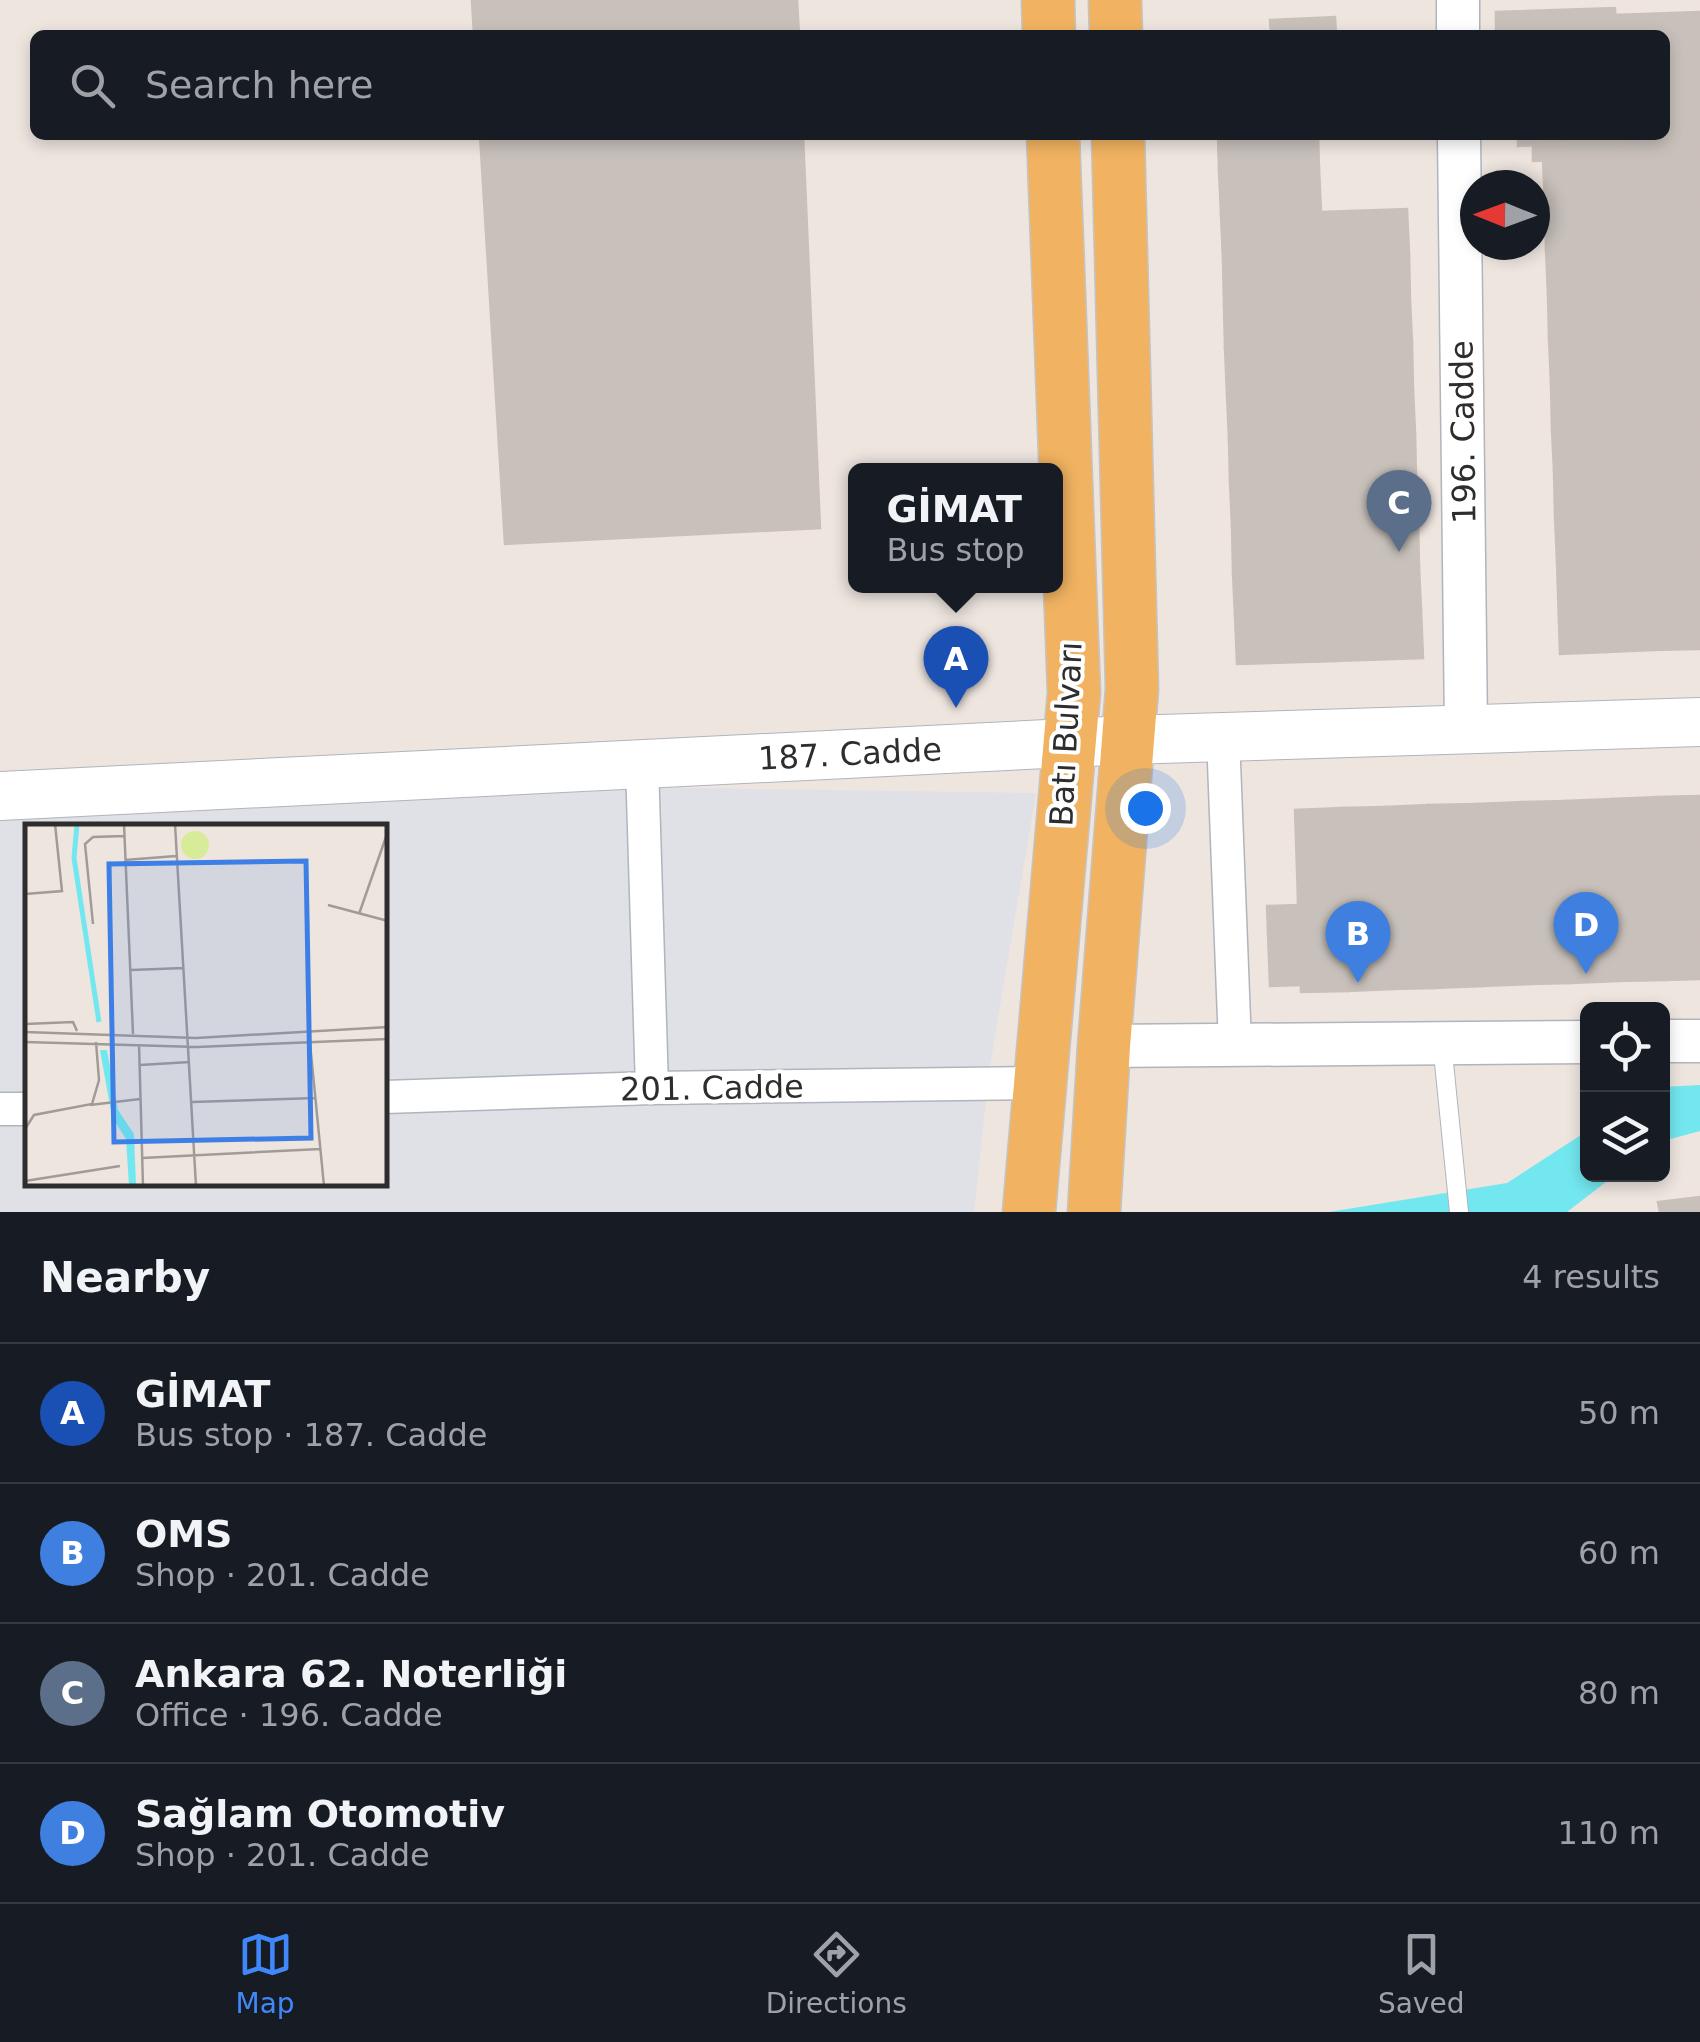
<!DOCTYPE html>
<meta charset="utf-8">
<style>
body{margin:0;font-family:"DejaVu Sans",sans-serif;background:#20242c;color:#f1f3f6}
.controls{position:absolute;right:30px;bottom:30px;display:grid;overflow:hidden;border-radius:15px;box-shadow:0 5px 15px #0003}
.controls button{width:90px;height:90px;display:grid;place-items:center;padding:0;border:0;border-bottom:2px solid #363941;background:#171b24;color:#f1f3f6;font:50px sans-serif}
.compass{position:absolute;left:1460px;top:170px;width:90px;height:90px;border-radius:50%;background:#171b24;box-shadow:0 5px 15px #0003;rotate:271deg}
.you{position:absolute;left:1145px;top:808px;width:35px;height:35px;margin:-25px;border:8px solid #fff;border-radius:50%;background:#1a73e8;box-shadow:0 0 0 15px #1a73e833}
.badge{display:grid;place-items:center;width:65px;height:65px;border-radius:50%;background:#4088fa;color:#fff;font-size:32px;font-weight:700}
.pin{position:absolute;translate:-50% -82px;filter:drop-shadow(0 2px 5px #0008)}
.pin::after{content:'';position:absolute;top:52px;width:35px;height:30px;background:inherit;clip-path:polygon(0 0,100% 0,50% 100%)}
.popup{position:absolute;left:848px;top:463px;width:215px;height:130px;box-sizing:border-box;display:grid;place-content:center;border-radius:15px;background:#171b24;filter:drop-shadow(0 2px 8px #0005);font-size:32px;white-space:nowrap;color:#9ea1a6}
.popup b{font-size:38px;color:#f1f3f6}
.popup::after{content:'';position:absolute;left:50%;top:100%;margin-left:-20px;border:20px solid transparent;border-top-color:#171b24}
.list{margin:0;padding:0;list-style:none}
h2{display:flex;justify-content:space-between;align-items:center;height:130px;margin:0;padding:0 40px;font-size:42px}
h2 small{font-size:32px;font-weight:400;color:#9ea1a6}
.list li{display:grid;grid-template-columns:65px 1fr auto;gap:30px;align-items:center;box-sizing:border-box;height:140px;padding:0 40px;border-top:2px solid #363941}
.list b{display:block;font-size:38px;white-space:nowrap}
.list p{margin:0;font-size:32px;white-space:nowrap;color:#9ea1a6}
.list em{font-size:32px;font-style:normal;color:#9ea1a6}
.icon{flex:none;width:55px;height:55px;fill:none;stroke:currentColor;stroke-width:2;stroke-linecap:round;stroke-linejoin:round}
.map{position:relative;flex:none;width:1700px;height:1212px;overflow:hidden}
.search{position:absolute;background:#171b24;box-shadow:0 5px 15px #0003;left:30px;right:30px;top:30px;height:110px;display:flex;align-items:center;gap:25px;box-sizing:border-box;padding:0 35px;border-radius:15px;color:#9ea1a6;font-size:38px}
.sheet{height:690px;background:#171b24}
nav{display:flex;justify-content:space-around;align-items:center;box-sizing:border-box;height:140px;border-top:2px solid #363941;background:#171b24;font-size:28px;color:#9ea1a6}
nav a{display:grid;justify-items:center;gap:5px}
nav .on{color:#4088fa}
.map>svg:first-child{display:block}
</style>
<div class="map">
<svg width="1700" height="1212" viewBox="0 0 1700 1212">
<rect width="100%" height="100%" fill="#eee5df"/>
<path fill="#e0e0e7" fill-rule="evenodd" d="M 0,778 L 1036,793 L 989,1072 L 974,1212 L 0,1212 ZM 28,827 L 385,827 L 385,1184 L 28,1184 Z"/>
<g fill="#73e7ef">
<path d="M 1700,1085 L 1700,1131 L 1663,1141 L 1663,1087 Z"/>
<path d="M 1587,1131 L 1588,1174 L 1615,1175 L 1567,1212 L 1329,1212 L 1507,1183 Z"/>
</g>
<g fill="#c7c0bb" stroke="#cac0b9" stroke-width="2.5">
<path d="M 472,0 L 797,0 L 799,35 L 474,35 Z"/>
<path d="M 1615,8 L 1616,35 L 1496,35 L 1496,12 Z"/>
<path d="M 1700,12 L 1700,156 L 1621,158 L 1620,135 L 1665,135 L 1665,35 L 1616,35 L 1615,15 Z"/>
<path d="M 1335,17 L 1336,35 L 1271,35 L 1270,20 Z"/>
<path d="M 480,135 L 803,135 L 820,528 L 505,544 Z"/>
<path d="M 1218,135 L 1318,135 L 1319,168 L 1219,171 Z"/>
<path d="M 1518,135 L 1620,135 L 1621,140 L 1518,146 Z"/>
<path d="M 1621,140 L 1621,158 L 1533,161 L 1533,145 Z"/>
<path d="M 1700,156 L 1700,200 L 1638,202 L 1636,157 Z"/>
<path d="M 1636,157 L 1638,202 L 1545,205 L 1543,160 Z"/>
<path d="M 1319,168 L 1321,212 L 1221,215 L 1219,171 Z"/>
<path d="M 1700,200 L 1700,243 L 1639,245 L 1638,202 Z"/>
<path d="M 1638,202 L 1639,245 L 1546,249 L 1545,205 Z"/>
<path d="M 1407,209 L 1409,253 L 1322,256 L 1321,212 Z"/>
<path d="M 1321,212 L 1322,256 L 1223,260 L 1221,215 Z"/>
<path d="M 1700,243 L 1700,290 L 1641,292 L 1639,245 Z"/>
<path d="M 1639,245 L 1641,292 L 1548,295 L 1546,249 Z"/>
<path d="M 1409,253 L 1410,300 L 1324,303 L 1322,256 Z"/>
<path d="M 1322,256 L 1324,303 L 1224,306 L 1223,260 Z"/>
<path d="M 1700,290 L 1700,333 L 1643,334 L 1641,292 Z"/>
<path d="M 1641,292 L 1643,334 L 1549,338 L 1548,295 Z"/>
<path d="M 1410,300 L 1412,342 L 1325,345 L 1324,303 Z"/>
<path d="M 1324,303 L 1325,345 L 1225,348 L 1224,306 Z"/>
<path d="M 1700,333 L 1700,379 L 1644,381 L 1643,334 Z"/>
<path d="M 1643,334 L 1644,381 L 1551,384 L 1549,338 Z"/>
<path d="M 1412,342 L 1413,389 L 1327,392 L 1325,345 Z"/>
<path d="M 1325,345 L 1327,392 L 1227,395 L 1225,348 Z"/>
<path d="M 1700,379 L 1700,424 L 1645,426 L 1644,381 Z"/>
<path d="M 1644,381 L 1645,426 L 1552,429 L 1551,384 Z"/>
<path d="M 1413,389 L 1415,433 L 1329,436 L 1327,392 Z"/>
<path d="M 1327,392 L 1329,436 L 1229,440 L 1227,395 Z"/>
<path d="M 1700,424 L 1700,466 L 1647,468 L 1645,426 Z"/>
<path d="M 1645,426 L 1647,468 L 1554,471 L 1552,429 Z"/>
<path d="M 1415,433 L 1416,476 L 1330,479 L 1329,436 Z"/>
<path d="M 1329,436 L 1330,479 L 1230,482 L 1229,440 Z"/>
<path d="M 1700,466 L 1700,511 L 1648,512 L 1647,468 Z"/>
<path d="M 1647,468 L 1648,512 L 1555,516 L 1554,471 Z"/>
<path d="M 1416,476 L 1418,520 L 1332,523 L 1330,479 Z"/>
<path d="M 1330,479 L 1332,523 L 1232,526 L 1230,482 Z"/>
<path d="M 1700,511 L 1700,558 L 1650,559 L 1648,512 Z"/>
<path d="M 1648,512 L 1650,559 L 1557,562 L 1555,516 Z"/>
<path d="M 1418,520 L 1419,567 L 1333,570 L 1332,523 Z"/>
<path d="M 1332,523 L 1333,570 L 1233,573 L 1232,526 Z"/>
<path d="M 1692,558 L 1700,558 L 1700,649 L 1695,649 Z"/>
<path d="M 1692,558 L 1695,649 L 1653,650 L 1650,559 Z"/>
<path d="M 1650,559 L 1653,650 L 1607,652 L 1603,561 Z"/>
<path d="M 1603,561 L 1607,652 L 1560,654 L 1557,562 Z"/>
<path d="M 1419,567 L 1421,609 L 1334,612 L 1333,570 Z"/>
<path d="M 1333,570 L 1334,612 L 1235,616 L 1233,573 Z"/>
<path d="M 1421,609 L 1423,658 L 1336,661 L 1334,612 Z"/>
<path d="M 1334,612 L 1336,661 L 1237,664 L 1235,616 Z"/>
<path d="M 1700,796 L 1700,838 L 1660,840 L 1658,797 Z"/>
<path d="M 1658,797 L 1661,889 L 1615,890 L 1612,799 Z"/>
<path d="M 1612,799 L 1615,890 L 1568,892 L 1565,801 Z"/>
<path d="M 1565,801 L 1568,892 L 1526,893 L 1523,802 Z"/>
<path d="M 1523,802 L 1526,893 L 1480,895 L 1476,804 Z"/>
<path d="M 1476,804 L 1480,895 L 1431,896 L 1428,805 Z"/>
<path d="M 1428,805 L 1431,896 L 1389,898 L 1385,807 Z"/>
<path d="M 1385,807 L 1389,898 L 1344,899 L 1341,808 Z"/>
<path d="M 1341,808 L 1344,899 L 1298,901 L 1295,810 Z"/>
<path d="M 1700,838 L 1700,887 L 1661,889 L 1660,840 Z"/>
<path d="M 1700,887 L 1700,930 L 1663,931 L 1661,889 Z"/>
<path d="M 1661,889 L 1665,980 L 1618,981 L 1615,890 Z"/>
<path d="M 1615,890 L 1618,981 L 1571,983 L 1568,892 Z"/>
<path d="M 1568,892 L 1571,983 L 1529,984 L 1526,893 Z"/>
<path d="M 1526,893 L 1529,984 L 1483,986 L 1480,895 Z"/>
<path d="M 1480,895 L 1483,986 L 1434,988 L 1431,896 Z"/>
<path d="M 1431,896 L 1434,988 L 1392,989 L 1389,898 Z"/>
<path d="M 1389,898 L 1392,989 L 1348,991 L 1344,899 Z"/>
<path d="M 1344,899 L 1348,991 L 1301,992 L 1298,901 Z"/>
<path d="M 1298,905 L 1301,985 L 1270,986 L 1267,906 Z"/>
<path d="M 1700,930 L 1700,979 L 1665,980 L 1663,931 Z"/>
<path d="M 1700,1197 L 1700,1212 L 1660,1212 L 1658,1202 Z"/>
</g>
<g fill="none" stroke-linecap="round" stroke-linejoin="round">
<g stroke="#afb5bd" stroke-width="20">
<path id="service" d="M 1442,1043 L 1459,1212"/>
</g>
<g stroke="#afb5bd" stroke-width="35">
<g id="minor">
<path d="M 1223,737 L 1235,1045"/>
<path d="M 642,764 L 652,1088"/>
<path d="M 385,1097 L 652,1088 L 1040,1083"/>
<path d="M 0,1109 L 28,1109"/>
</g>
</g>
<g stroke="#afb5bd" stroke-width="45">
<g id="tertiary">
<path d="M 1458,0 L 1458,35"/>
<path d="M 1459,135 L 1466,729"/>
<path d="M 1662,1041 L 1700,1041"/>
<path d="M 1104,1046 L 1588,1042"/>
</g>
</g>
<g stroke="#afb5bd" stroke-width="50">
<path id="secondary" d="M 0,796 L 1128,740 L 1700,722"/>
</g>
<g stroke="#c4c4c4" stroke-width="55">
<g id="primary">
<path d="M 1048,0 L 1049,35"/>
<path d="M 1115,0 L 1116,35"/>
<path d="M 1029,1212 L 1074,693 L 1053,135"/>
<path d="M 1094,1212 L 1104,1046 L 1132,689 L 1118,135"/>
</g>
</g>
<use href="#service" stroke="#fff" stroke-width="18"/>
<use href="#minor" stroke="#fff" stroke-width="32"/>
<use href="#tertiary" stroke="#fff" stroke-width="42"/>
<use href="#secondary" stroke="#fff" stroke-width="48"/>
<use href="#primary" stroke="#f1b361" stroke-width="52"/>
</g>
<g text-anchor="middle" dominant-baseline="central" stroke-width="8" stroke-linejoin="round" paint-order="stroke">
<g font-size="32" fill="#2d2d2d" stroke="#fff">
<text transform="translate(1463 432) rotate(-91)">196. Cadde</text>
<text transform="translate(1066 734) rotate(-87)">Batı Bulvarı</text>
<text transform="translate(850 754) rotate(-3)">187. Cadde</text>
<text transform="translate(712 1088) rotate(-1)">201. Cadde</text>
</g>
</g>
<g transform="translate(25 824)">
<rect width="362" height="362" fill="#eee5df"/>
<path d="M156 21a14 14 0 1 1 28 0a14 14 0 1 1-28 0Z" fill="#d8eb98"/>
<path d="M 75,226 L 82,226 L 93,286 L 109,310 L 111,362 L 104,362 L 101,315 L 87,293 Z" fill="#73e7ef"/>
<path fill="none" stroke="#73e7ef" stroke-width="5" d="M 52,0 L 49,34 L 74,198"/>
<path fill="none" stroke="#a19b98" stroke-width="2.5" d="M 99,0 L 108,210M 150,0 L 171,362M 100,36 L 151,32M 0,70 L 37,67 L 30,0M 303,81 L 363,97M 334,90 L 362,10M 68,100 L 60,20 L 68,13 L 99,12M 106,146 L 159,144M 0,200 L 48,198 L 52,207M 0,208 L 171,214 L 363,203M 0,218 L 172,223 L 363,215M 285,219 L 299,362M 114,220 L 118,362M 115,241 L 165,238M 167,278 L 291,274M 65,281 L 115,275M 0,305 L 9,291 L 67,280 L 74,256 L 71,218M 117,334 L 295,325M 0,357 L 95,342"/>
<path fill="#3e7fe6" fill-opacity="0.15" stroke="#3e7fe6" stroke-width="5" d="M 281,37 L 286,314 L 89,318 L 84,40 Z"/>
<rect width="362" height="362" fill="none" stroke="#2d2d2d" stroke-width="5"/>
</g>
</svg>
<div class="controls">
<button><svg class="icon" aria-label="locate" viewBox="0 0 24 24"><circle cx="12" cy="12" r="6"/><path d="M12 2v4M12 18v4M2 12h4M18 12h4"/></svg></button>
<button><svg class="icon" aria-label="layers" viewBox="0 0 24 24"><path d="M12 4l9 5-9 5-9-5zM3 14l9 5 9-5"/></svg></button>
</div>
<svg class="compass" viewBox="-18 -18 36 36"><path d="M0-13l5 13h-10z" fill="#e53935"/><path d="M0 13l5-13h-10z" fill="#9ea1a6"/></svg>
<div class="you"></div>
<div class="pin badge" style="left:956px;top:708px;background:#1a4fb4">A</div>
<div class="popup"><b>GİMAT</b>Bus stop</div>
<div class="pin badge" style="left:1358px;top:983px;background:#3f7fe0">B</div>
<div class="pin badge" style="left:1399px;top:552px;background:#5c6f8a">C</div>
<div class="pin badge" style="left:1586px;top:974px;background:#3f7fe0">D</div>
<div class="search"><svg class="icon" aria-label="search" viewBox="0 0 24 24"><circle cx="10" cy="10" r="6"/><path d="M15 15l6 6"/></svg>Search here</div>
</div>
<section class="sheet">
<h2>Nearby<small>4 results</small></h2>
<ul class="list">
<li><span class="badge" style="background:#1a4fb4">A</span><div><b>GİMAT</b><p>Bus stop · 187. Cadde</p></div><em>50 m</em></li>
<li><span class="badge" style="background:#3f7fe0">B</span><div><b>OMS</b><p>Shop · 201. Cadde</p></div><em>60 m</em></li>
<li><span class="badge" style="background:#5c6f8a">C</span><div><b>Ankara 62. Noterliği</b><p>Office · 196. Cadde</p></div><em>80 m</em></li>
<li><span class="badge" style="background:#3f7fe0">D</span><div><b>Sağlam Otomotiv</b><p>Shop · 201. Cadde</p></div><em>110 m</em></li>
</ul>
</section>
<nav>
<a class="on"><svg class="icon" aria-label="map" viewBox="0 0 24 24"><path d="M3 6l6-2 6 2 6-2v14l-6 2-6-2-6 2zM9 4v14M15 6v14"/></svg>Map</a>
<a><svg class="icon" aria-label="directions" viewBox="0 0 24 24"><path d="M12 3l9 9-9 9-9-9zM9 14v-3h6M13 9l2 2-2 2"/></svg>Directions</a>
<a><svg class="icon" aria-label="saved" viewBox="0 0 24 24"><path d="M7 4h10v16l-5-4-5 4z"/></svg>Saved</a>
</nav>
